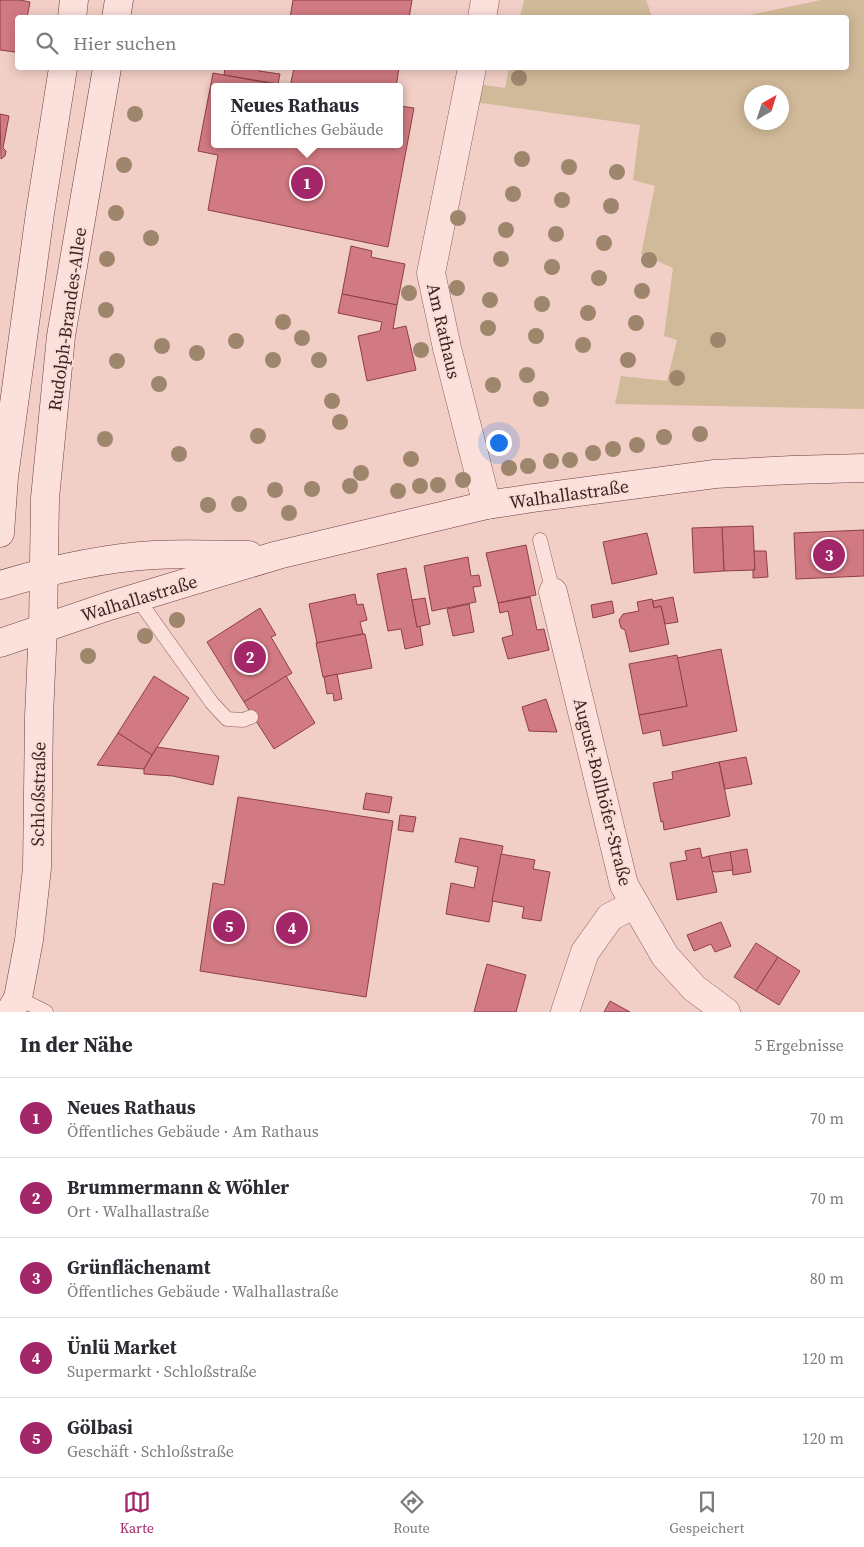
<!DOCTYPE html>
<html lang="de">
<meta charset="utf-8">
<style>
body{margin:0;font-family:"Source Serif 4",serif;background:#f2f2f3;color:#2b2b33}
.compass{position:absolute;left:744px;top:85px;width:45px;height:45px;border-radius:50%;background:#fff;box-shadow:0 2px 12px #0003;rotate:39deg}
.you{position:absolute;left:498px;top:442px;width:18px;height:18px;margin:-12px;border:4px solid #fff;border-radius:50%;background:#1a73e8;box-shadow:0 0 0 8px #1a73e833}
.badge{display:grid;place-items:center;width:32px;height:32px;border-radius:50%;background:#a22668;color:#fff;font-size:16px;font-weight:700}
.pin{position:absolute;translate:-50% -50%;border:2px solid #fff;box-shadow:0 1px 5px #0006}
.popup{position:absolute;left:211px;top:83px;width:192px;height:65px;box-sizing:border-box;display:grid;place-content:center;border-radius:5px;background:#fff;filter:drop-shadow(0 1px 4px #0005);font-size:16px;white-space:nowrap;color:#7c7c81}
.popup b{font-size:19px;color:#2b2b33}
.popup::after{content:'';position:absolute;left:50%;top:100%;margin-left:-10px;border:10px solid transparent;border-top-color:#fff}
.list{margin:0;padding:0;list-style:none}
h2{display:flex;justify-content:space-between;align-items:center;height:65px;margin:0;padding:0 20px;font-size:21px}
h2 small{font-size:16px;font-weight:400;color:#7c7c81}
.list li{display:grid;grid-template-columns:32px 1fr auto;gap:15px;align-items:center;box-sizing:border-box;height:80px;padding:0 20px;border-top:1px solid #e1e1e2}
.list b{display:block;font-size:19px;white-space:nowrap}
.list p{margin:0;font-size:16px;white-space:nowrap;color:#7c7c81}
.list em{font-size:16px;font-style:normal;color:#7c7c81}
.icon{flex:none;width:28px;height:28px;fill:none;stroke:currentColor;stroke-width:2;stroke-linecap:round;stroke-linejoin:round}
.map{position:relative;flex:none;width:864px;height:1012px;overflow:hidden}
.search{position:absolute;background:#fff;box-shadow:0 2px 12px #0003;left:15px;right:15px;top:15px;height:55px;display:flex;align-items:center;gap:12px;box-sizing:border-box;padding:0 18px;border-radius:5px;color:#7c7c81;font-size:19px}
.sheet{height:465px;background:#fff}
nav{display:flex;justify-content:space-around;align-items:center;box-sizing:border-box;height:70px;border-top:1px solid #e1e1e2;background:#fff;font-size:14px;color:#7c7c81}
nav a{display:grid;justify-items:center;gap:2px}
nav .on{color:#a22668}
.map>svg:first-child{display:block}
</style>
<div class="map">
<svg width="864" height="1012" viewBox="0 0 864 1012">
<rect width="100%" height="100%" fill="#f1cec6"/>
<g fill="#d1ba99" fill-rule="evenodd">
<path d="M 524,0 L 646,0 L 652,17 L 520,17 Z"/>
<path d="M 821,0 L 864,0 L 864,409 L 615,404 L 621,376 L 667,381 L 677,340 L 664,336 L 673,268 L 641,254 L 655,186 L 633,180 L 640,125 L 474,102 L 478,84 L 505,88 L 509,68 L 846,68 L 846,18 L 740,17 ZM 752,92 L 782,92 L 782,122 L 752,122 Z"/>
</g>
<g fill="#d27a83" stroke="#8f3e49">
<path d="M 0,0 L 20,0 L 30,2 L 27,18 L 18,18 L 18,42 L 15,52 L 0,50 Z"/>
<path d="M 293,0 L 412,0 L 409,18 L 290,18 Z"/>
<path d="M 225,68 L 260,68 L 259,71 L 280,74 L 278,84 L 224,75 Z"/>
<path d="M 294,68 L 399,68 L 396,87 L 214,87 L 214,144 L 400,144 L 400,106 L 414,108 L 388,247 L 208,210 L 218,155 L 198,151 L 213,73 L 290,87 Z"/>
<path d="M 0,114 L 9,116 L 3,148 L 6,151 L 5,156 L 1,159 Z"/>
<path d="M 351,246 L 372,251 L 371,257 L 405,264 L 397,305 L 342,294 Z"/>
<path d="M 342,294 L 397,305 L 393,329 L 406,326 L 416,370 L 367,381 L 358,336 L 380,331 L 382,322 L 338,313 Z"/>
<path d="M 753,526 L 755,570 L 724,571 L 722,527 Z"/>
<path d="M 722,527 L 724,571 L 694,573 L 692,528 Z"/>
<path d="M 864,530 L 864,576 L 796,579 L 794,533 Z"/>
<path d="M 647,533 L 657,574 L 612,584 L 603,542 Z"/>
<path d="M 526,545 L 536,595 L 498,603 L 486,553 Z"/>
<path d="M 754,551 L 766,551 L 768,577 L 753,578 L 753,570 L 755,570 Z"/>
<path d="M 468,557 L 471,576 L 479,575 L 481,586 L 473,587 L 476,602 L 432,611 L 424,566 Z"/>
<path d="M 406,568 L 417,627 L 420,626 L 423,645 L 405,649 L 401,629 L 388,631 L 377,574 Z"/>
<path d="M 355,594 L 357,605 L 363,604 L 367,620 L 360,622 L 363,634 L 317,643 L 309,604 Z"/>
<path d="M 530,597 L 537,630 L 544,629 L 549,650 L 508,659 L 502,638 L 513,635 L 508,611 L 500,613 L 498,603 Z"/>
<path d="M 673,597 L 678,622 L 665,624 L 661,606 L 654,608 L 653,601 Z"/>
<path d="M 425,598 L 430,624 L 417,627 L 412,600 Z"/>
<path d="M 652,599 L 654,608 L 661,606 L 669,644 L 630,652 L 625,630 L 621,628 L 619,620 L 623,614 L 639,611 L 637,602 Z"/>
<path d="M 612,601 L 614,613 L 593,618 L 591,605 Z"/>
<path d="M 469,604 L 474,632 L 453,636 L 447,609 Z"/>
<path d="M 260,608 L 276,635 L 271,637 L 292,673 L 244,702 L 207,642 Z"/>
<path d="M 363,634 L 365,634 L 372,668 L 323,677 L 316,643 Z"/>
<path d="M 721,649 L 737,731 L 663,746 L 660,730 L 643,734 L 639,715 L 687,706 L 677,658 Z"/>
<path d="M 677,655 L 687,706 L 639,715 L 629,664 Z"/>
<path d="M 337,674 L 342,699 L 334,701 L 333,693 L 327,694 L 324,677 Z"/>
<path d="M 154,676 L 189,698 L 152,755 L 118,733 Z"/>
<path d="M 286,676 L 315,723 L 274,749 L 244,702 Z"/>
<path d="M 546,699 L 557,732 L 529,731 L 522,707 Z"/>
<path d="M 118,733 L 152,755 L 144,769 L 97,765 Z"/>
<path d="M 157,747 L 219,756 L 213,785 L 173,776 L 144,774 L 144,769 Z"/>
<path d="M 746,757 L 752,784 L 725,789 L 719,762 Z"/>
<path d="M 719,762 L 730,816 L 664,830 L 663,821 L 661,822 L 653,783 L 673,779 L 672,772 Z"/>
<path d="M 366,793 L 392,797 L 389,813 L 363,809 Z"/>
<path d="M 238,797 L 393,821 L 366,997 L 200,971 L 213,883 L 224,885 Z"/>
<path d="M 400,815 L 416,817 L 413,832 L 398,830 Z"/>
<path d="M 460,838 L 503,846 L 489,922 L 446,914 L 451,883 L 474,888 L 478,867 L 455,862 Z"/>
<path d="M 700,848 L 702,858 L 709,856 L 717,892 L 677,900 L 670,863 L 687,860 L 685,851 Z"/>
<path d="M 747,849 L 751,872 L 733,875 L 730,852 Z"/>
<path d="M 730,852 L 733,870 L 716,872 L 712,871 L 709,856 Z"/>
<path d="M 501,854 L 535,860 L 533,869 L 550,872 L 541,921 L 522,918 L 524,907 L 492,901 Z"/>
<path d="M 721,922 L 731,946 L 715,952 L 711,944 L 694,951 L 687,935 Z"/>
<path d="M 756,943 L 778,957 L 756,991 L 734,977 Z"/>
<path d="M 778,957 L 800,971 L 779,1005 L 756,991 Z"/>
<path d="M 487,964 L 526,975 L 516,1012 L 474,1012 Z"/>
<path d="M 610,1001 L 630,1012 L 604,1012 Z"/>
</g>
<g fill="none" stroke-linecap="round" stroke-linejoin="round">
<g stroke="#8e5b5a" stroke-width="15">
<g id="lane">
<path d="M 540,540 L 553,592"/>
<path d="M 137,598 L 212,703 L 227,719 L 243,720 L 251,717"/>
<path d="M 18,998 L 46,1012"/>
</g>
</g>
<g stroke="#8e5b5a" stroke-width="29">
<g id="street">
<path d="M 482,18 L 485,0"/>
<path d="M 472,68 L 431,273 L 447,348 L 487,505"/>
<path d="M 553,592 L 624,885 L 665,956 L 694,988 L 726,1012"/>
<path d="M 565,1012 L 585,952 L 610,917 L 635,904"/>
</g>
</g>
<g stroke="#703d3e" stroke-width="29">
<g id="secondary">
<path d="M 72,18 L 74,0"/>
<path d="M 116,18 L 119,0"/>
<path d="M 0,533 L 4,477 L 40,213 L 63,68"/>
<path d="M 0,585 C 50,570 102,558 154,555 C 185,553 218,555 249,555"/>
<path d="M 0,643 L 109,606 L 278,555 L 487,505 L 533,498 L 715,474 L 792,470 L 864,468"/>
<path d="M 10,1012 L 18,998 L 29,940 L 37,868 L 39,716 L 43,627 L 45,498 L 61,336 L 107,68"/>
</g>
</g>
<use href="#lane" stroke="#fbe0db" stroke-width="14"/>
<use href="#street" stroke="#fbe0db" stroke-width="28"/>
<use href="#secondary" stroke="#fbe0db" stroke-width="28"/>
</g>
<g fill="#9e866d">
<circle cx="519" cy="78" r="8"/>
<circle cx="135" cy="114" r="8"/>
<circle cx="522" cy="159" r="8"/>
<circle cx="124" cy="165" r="8"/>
<circle cx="569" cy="167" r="8"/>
<circle cx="617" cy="172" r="8"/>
<circle cx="513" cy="194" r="8"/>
<circle cx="562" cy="200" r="8"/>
<circle cx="611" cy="206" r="8"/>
<circle cx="116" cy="213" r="8"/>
<circle cx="458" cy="218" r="8"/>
<circle cx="506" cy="230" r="8"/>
<circle cx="556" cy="234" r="8"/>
<circle cx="151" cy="238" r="8"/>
<circle cx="604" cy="243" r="8"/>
<circle cx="107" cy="259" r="8"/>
<circle cx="501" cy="259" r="8"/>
<circle cx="649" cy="260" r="8"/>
<circle cx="552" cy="267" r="8"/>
<circle cx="599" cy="278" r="8"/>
<circle cx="457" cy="288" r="8"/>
<circle cx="642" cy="291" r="8"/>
<circle cx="409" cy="293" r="8"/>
<circle cx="490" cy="300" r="8"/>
<circle cx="542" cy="304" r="8"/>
<circle cx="106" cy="310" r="8"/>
<circle cx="588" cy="313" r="8"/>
<circle cx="283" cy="322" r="8"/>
<circle cx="636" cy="323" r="8"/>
<circle cx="488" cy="328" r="8"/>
<circle cx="536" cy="336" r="8"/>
<circle cx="302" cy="338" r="8"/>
<circle cx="718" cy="340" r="8"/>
<circle cx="236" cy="341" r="8"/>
<circle cx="583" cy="345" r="8"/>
<circle cx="162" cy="346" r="8"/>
<circle cx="421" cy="350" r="8"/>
<circle cx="197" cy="353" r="8"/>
<circle cx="273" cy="360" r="8"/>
<circle cx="319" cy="360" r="8"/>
<circle cx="628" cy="360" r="8"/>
<circle cx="117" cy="361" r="8"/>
<circle cx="527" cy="375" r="8"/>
<circle cx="677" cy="378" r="8"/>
<circle cx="159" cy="384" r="8"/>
<circle cx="493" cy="385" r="8"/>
<circle cx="541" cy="399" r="8"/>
<circle cx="332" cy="401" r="8"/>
<circle cx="340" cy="422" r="8"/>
<circle cx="700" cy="434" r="8"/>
<circle cx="258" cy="436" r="8"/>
<circle cx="664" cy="437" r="8"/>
<circle cx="105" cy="439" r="8"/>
<circle cx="637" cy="445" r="8"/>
<circle cx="613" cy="449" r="8"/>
<circle cx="593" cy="453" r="8"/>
<circle cx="179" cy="454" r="8"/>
<circle cx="411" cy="459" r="8"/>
<circle cx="570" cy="460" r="8"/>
<circle cx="551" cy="461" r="8"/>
<circle cx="528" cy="466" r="8"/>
<circle cx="509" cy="468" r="8"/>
<circle cx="361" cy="473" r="8"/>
<circle cx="463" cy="480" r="8"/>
<circle cx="438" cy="485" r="8"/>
<circle cx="350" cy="486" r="8"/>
<circle cx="420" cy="486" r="8"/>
<circle cx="312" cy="489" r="8"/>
<circle cx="275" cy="490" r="8"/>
<circle cx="398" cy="491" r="8"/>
<circle cx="239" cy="504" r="8"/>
<circle cx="208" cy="505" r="8"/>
<circle cx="289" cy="513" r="8"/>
<circle cx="177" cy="620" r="8"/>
<circle cx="145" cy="636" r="8"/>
<circle cx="88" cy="656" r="8"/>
</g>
<g text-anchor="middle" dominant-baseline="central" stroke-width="4" stroke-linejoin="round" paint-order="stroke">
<g font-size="18" fill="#3e1f20" stroke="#f8ddd7">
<text transform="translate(67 319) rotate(-82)">Rudolph-Brandes-Allee</text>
<text transform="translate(444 331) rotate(77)">Am Rathaus</text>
<text transform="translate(569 494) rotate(-8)">Walhallastraße</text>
<text transform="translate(139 598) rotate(-17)">Walhallastraße</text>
<text transform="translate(603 792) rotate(76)">August-Bollhöfer-Straße</text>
<text transform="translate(38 794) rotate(-89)">Schloßstraße</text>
</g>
</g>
</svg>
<svg class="compass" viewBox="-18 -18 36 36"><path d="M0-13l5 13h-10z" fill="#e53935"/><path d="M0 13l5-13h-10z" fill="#7c7c81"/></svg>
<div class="you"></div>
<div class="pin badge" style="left:307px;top:183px">1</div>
<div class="popup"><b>Neues Rathaus</b>Öffentliches Gebäude</div>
<div class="pin badge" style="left:250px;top:657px">2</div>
<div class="pin badge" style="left:829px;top:555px">3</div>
<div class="pin badge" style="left:292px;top:928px">4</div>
<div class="pin badge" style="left:229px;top:926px">5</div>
<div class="search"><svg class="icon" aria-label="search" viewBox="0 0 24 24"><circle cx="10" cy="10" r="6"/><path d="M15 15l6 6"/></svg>Hier suchen</div>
</div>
<section class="sheet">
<h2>In der Nähe<small>5 Ergebnisse</small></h2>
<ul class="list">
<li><span class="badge">1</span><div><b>Neues Rathaus</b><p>Öffentliches Gebäude · Am Rathaus</p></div><em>70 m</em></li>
<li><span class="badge">2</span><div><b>Brummermann &amp; Wöhler</b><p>Ort · Walhallastraße</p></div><em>70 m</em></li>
<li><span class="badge">3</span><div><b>Grünflächenamt</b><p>Öffentliches Gebäude · Walhallastraße</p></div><em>80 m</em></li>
<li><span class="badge">4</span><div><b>Ünlü Market</b><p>Supermarkt · Schloßstraße</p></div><em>120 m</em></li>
<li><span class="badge">5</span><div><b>Gölbasi</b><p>Geschäft · Schloßstraße</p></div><em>120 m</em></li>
</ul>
</section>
<nav>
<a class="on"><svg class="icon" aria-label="map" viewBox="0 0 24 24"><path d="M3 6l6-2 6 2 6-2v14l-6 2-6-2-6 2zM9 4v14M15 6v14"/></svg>Karte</a>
<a><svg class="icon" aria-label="directions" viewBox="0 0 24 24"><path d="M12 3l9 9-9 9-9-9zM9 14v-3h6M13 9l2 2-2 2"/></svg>Route</a>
<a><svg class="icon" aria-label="saved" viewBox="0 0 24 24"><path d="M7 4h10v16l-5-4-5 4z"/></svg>Gespeichert</a>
</nav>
